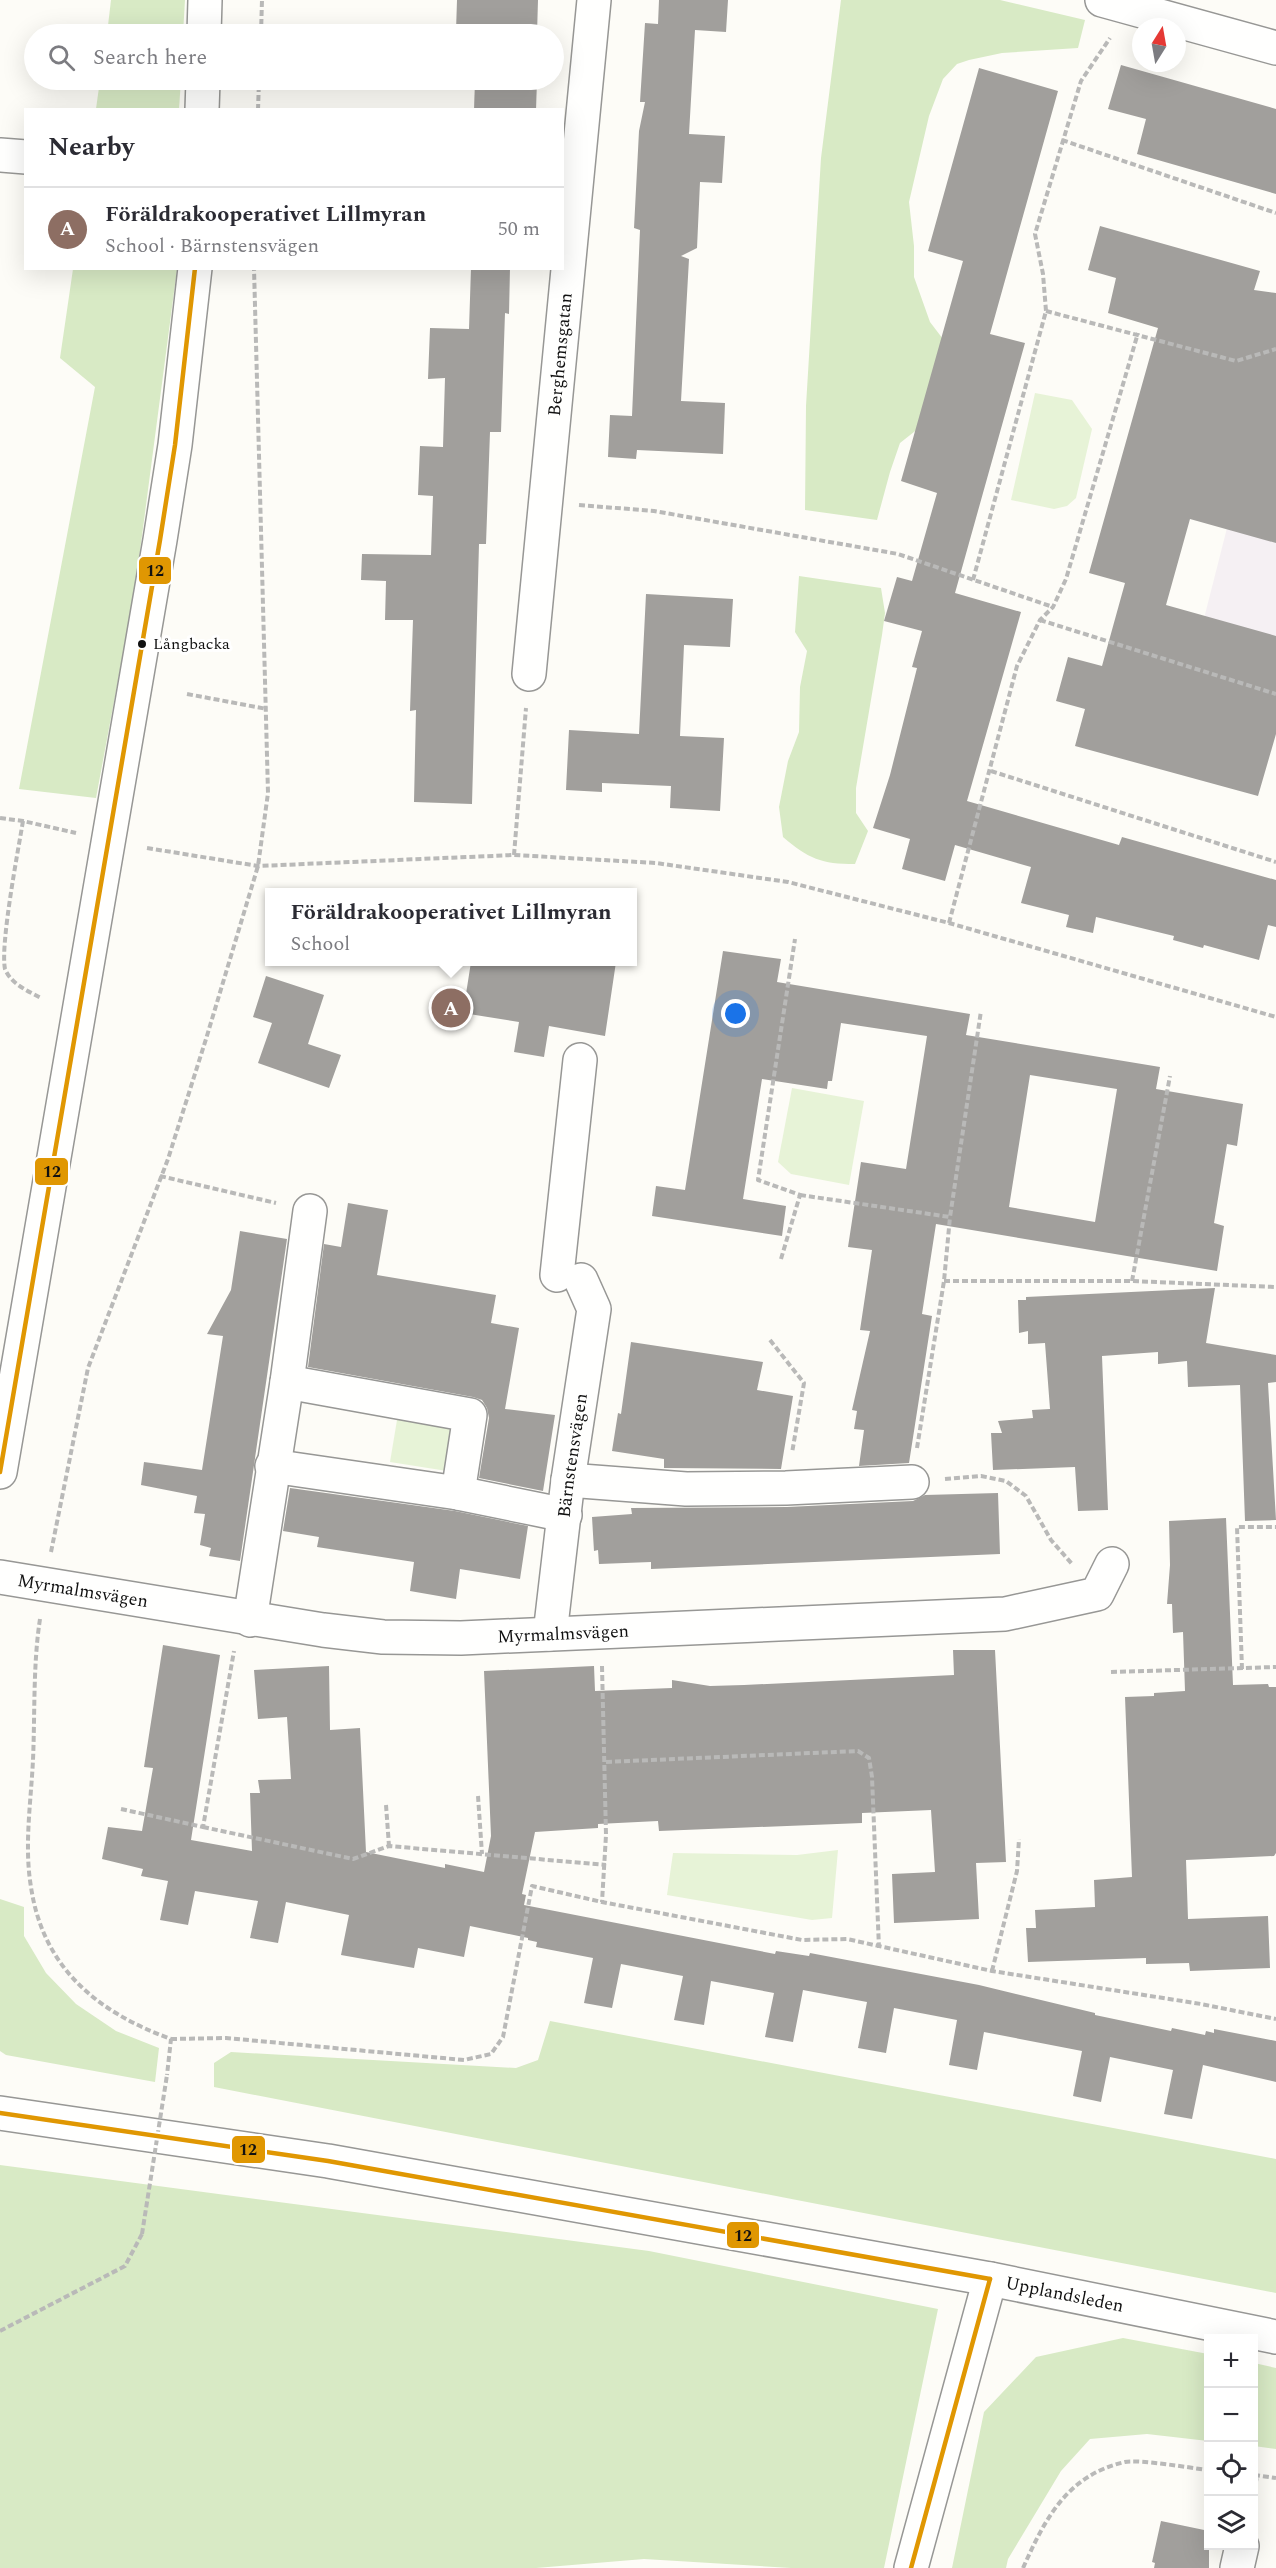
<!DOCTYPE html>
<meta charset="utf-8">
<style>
body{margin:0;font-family:Spectral,serif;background:#f2f2f3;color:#2b2b33}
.controls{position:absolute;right:18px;bottom:18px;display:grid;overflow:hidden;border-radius:0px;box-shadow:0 6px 24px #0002}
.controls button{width:54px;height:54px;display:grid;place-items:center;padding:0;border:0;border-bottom:2px solid #e1e1e2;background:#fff;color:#2b2b33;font:30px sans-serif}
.compass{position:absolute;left:1132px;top:18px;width:54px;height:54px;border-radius:50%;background:#fff;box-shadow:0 6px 24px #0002;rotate:11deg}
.you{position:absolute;left:736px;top:1014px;width:21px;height:21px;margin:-15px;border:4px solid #fff;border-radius:50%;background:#1a73e8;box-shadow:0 0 0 9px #1a73e833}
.badge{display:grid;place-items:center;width:39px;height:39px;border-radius:50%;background:#7c3aed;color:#fff;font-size:20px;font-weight:700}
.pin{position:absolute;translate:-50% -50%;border:3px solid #fff;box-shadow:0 2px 6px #0006}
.popup{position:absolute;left:265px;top:888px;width:372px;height:78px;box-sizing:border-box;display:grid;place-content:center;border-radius:0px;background:#fff;filter:drop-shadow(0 2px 4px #0005);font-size:20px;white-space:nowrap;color:#7c7c81}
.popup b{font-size:22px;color:#2b2b33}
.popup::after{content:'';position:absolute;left:50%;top:100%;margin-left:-12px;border:12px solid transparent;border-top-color:#fff}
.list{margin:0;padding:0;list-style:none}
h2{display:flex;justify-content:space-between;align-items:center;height:78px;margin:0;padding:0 24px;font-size:26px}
h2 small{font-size:20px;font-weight:400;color:#7c7c81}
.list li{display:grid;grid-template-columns:39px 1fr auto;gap:18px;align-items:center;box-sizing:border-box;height:84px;padding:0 24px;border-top:2px solid #e1e1e2}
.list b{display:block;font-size:22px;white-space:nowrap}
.list p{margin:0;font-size:20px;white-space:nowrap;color:#7c7c81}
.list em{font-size:20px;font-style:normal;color:#7c7c81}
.icon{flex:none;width:33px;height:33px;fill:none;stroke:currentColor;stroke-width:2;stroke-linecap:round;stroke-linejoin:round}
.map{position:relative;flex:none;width:1276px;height:2568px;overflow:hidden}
.search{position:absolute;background:#fff;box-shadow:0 6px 24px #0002;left:24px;top:24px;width:540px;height:66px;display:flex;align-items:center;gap:15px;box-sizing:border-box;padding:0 21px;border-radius:33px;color:#7c7c81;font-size:22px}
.panel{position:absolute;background:#fff;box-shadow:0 6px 24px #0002;left:24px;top:108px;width:540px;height:162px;border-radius:0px}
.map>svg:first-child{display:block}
</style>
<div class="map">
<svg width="1276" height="2568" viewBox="0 0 1276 2568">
<rect width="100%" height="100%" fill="#fdfcf7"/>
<path fill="#f5f0f3" d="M 1270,359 L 1276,361 L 1276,671 L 1196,650 Z"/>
<g fill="#e7f3d7">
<path d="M 1035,393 L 1072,400 L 1092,429 L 1076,498 L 1067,506 L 1054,509 L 1011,500 Z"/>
<path d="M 792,1088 L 864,1101 L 849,1185 L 791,1174 L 778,1162 Z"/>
<path d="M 399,1408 L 445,1415 L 453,1432 L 447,1471 L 390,1462 Z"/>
<path d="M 838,1850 L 832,1918 L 812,1920 L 667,1895 L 673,1853 L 797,1855 Z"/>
</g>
<g fill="#d8eac5">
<path d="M 111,0 L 185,0 L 183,34 L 107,34 Z"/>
<path d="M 841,0 L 1000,0 L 1085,20 L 1078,48 L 1002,53 L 969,60 L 957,64 L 943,79 L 929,116 L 909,202 L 914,246 L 914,277 L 930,322 L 946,343 L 919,428 L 900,443 L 890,472 L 877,520 L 805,510 L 806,406 L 821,158 Z"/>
<path d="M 100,80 L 181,80 L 179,109 L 96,109 Z"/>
<path d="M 73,269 L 177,269 L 135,589 L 96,798 L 19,789 L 95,387 L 60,358 Z"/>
<path d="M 799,576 L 881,588 L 885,613 L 882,635 L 856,788 L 856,813 L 868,831 L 855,864 C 821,864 809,859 783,837 L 779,807 L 788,761 L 799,732 L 800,687 L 807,651 L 795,632 Z"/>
<path d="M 0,1899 L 24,1907 L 24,1936 L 46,1973 L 76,2004 L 116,2031 L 159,2048 L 155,2082 L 6,2055 L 0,2051 Z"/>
<path d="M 550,2021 L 1276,2159 L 1276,2293 L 214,2087 L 214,2063 L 231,2052 L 516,2068 L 538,2060 Z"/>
<path d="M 0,2165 L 649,2251 L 938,2309 L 884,2568 L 791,2568 L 644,2559 L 536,2568 L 0,2568 Z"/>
<path d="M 1123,2338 L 1208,2354 L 1208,2441 L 1147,2434 L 1090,2439 L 1061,2471 L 1008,2559 L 1006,2568 L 952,2568 L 984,2412 L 1036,2357 Z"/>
<path d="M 1254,2363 L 1276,2368 L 1276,2449 L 1254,2446 Z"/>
</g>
<g fill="#a19f9c" fill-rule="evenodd">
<path d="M 457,0 L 538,0 L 537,34 L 472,34 L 472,32 L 456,31 Z"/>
<path d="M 659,0 L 728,0 L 726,32 L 695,30 L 689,134 L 725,136 L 722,183 L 700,182 L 697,248 L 681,256 L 689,259 L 681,401 L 725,403 L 723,454 L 637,450 L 636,459 L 608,457 L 610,415 L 632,416 L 640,230 L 634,228 L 639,131 L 645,102 L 640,102 L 645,23 L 658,24 Z"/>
<path d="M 1121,65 L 1276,109 L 1276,194 L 1137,154 L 1146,119 L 1108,109 Z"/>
<path d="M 979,68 L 1058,91 L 990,334 L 1025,343 L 955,593 L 1021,612 L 967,801 L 1119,845 L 1122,837 L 1276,880 L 1276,927 L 1268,925 L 1259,960 L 1204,945 L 1203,948 L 1173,940 L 1174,936 L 1096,917 L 1093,933 L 1066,927 L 1069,915 L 1021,903 L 1031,867 L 955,845 L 945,881 L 902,869 L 910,839 L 873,828 L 890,775 L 917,668 L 912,667 L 922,631 L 884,621 L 897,577 L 912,581 L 937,493 L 901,481 L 963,261 L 928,251 Z"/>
<path d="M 475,80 L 537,80 L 536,110 L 474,110 Z"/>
<path d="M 1100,226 L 1260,271 L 1254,290 L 1276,293 L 1276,543 L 1190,519 L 1166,605 L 1276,636 L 1276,734 L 1258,796 L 1075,746 L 1085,709 L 1056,701 L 1068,657 L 1102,666 L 1125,583 L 1089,573 L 1158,328 L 1108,313 L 1116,278 L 1088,270 Z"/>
<path d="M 471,268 L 510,268 L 509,314 L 505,313 L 501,432 L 490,432 L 486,544 L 479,544 L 472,804 L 414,802 L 416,710 L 410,711 L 413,620 L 385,620 L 386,581 L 361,580 L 362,554 L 431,555 L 433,496 L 418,495 L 420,446 L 443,447 L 445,378 L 428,379 L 430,328 L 469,329 Z"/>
<path d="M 646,594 L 733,599 L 730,647 L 684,645 L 680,736 L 724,738 L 720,811 L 670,808 L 671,786 L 602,783 L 602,792 L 566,790 L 569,730 L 639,734 Z"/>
<path d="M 723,951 L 781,959 L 777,982 L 970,1014 L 966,1035 L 1160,1067 L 1156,1089 L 1243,1104 L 1237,1146 L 1227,1144 L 1214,1223 L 1224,1226 L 1217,1271 L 936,1224 L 922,1314 L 932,1316 L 909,1463 L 859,1466 L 864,1430 L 854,1429 L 857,1411 L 852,1410 L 870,1331 L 860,1330 L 872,1250 L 848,1247 L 861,1162 L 906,1169 L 927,1036 L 841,1023 L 832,1081 L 828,1081 L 827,1089 L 762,1079 L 743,1199 L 786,1206 L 782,1236 L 652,1216 L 656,1186 L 685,1190 ZM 1030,1075 L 1117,1089 L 1095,1222 L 1009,1207 Z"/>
<path d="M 471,962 L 616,962 L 605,1036 L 549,1026 L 544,1057 L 514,1052 L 519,1022 L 463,1013 Z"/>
<path d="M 266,976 L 324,995 L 308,1044 L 341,1055 L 329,1088 L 258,1063 L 272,1023 L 253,1017 Z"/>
<path d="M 348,1203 L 388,1210 L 377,1275 L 496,1295 L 491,1323 L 519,1328 L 505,1409 L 555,1415 L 543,1491 L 479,1478 L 489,1418 L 487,1408 L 482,1400 L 473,1397 L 308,1367 L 324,1244 L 341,1247 Z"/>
<path d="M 240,1231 L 287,1239 L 240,1561 L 209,1556 L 211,1548 L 200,1545 L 205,1514 L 194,1513 L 197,1496 L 141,1485 L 144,1462 L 202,1470 L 223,1336 L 207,1334 L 231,1290 Z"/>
<path d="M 1215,1288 L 1206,1343 L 1276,1355 L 1276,1382 L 1268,1383 L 1276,1520 L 1245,1521 L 1240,1385 L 1188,1387 L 1187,1361 L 1158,1364 L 1158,1352 L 1102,1356 L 1108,1510 L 1078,1511 L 1075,1467 L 993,1470 L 991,1433 L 1002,1433 L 998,1421 L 1033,1418 L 1032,1410 L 1050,1409 L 1045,1343 L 1028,1344 L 1028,1331 L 1019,1333 L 1018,1300 L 1026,1300 L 1026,1297 Z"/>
<path d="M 631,1342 L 763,1362 L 757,1390 L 793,1396 L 781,1469 L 664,1468 L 664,1459 L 612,1451 L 618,1413 L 621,1414 Z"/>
<path d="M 290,1488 L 455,1511 L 528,1526 L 520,1579 L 460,1569 L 456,1599 L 410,1591 L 414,1562 L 317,1547 L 319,1537 L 283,1531 Z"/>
<path d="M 998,1493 L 1000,1554 L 651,1569 L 651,1562 L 599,1564 L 598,1550 L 594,1551 L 592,1517 L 632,1514 L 631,1508 L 787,1507 L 913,1501 L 925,1495 Z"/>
<path d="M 1226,1518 L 1233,1685 L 1268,1684 L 1269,1687 L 1276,1687 L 1276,1853 L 1274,1856 L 1186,1860 L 1188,1919 L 1268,1916 L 1270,1968 L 1190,1971 L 1189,1963 L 1146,1964 L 1146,1958 L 1028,1962 L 1026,1928 L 1036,1928 L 1035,1910 L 1095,1907 L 1094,1880 L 1132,1877 L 1125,1697 L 1154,1696 L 1154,1693 L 1185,1691 L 1183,1632 L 1173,1633 L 1172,1604 L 1167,1604 L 1170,1565 L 1169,1521 Z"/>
<path d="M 163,1645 L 220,1655 L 191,1840 L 252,1851 L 250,1793 L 260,1793 L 258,1780 L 291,1779 L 287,1717 L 258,1719 L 254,1670 L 329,1666 L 330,1730 L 360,1728 L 366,1852 L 445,1868 L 445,1864 L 484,1872 L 491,1836 L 484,1671 L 594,1666 L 595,1691 L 672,1688 L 672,1680 L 710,1686 L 744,1685 L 954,1675 L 953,1650 L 995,1650 L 1006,1862 L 976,1863 L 979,1919 L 894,1923 L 892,1874 L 935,1872 L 931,1810 L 862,1813 L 862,1823 L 659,1831 L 658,1821 L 598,1824 L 598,1828 L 535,1832 L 522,1894 L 526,1895 L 524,1905 L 775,1954 L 776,1951 L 809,1956 L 810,1953 L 979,1985 L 1095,2013 L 1095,2015 L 1171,2031 L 1172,2028 L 1205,2035 L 1206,2031 L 1214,2033 L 1214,2029 L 1276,2041 L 1276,2082 L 1203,2065 L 1192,2119 L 1164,2114 L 1173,2070 L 1110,2057 L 1101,2102 L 1073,2096 L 1082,2051 L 984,2032 L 977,2070 L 949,2065 L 957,2020 L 894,2008 L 886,2053 L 858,2048 L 867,2002 L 803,1990 L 793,2042 L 765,2037 L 774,1993 L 711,1981 L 704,2025 L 674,2020 L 683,1976 L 621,1964 L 612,2008 L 584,2003 L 593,1958 L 536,1947 L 537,1942 L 528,1940 L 528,1938 L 470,1926 L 464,1957 L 418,1948 L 414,1968 L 341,1955 L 349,1915 L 286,1902 L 278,1943 L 250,1938 L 258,1901 L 195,1891 L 188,1925 L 160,1920 L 168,1881 L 141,1876 L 143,1869 L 102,1859 L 108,1827 L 142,1831 L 153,1768 L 144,1767 Z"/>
<path d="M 1161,2521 L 1209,2531 L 1209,2568 L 1154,2568 L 1155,2563 L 1152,2562 Z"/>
</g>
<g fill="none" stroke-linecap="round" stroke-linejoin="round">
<g stroke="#979795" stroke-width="36">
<g id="minor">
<path d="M 1102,0 L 1276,48"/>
<path d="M 204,34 L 205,0"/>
<path d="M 202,110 L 203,80"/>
<path d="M 0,155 L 26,157"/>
<path id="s1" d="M 529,674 L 594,0"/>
<path d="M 557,1275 L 580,1060"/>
<path d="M 287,1382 L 470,1415 L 458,1493"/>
<path d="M 272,1466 L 458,1493 L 565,1515"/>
<path d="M 0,1472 L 160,540 L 175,445 L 195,268"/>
<path d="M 568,1480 L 686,1489 L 786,1488 L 912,1482"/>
<path id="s2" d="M 0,1577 L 323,1630 L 383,1637 L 461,1638 L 1005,1614 L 1097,1594 L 1112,1564"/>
<path d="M 250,1620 L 287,1382 L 310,1211"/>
<path id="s3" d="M 550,1634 L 568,1480 L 594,1309 L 581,1280"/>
<path id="s4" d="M 0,2113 L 328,2161 L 990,2279 L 1276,2337"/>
<path d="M 911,2568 L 990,2279"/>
<path d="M 1237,2568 L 1242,2546"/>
</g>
</g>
<g stroke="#b9b9b8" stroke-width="4" stroke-dasharray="6 3" stroke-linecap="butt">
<path d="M 261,34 L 262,0"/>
<path d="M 258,110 L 259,80"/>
<path d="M 1062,140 L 1276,213"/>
<path d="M 1046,311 L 1236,361 L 1276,349"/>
<path d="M 579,505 L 654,511 L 898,554 L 1053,607"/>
<path d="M 973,580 L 1046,311 L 1043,274 L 1035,234 L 1081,81 L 1110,38"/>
<path d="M 1040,620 L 1276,694"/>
<path d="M 187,694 L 267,709"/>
<path d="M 991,771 L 1276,862"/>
<path d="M 0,818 L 23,821 L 76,833"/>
<path d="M 23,821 C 18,851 0,945 5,969 C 11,984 28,991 41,998"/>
<path d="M 147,848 L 258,866 L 514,855 L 656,863 L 788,882 L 949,923 L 1276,1017"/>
<path d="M 514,855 L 526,708"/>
<path d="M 949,923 L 1017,666 L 1040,620 L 1053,607 L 1066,579 L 1138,333"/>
<path d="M 160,1176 L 276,1203"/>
<path d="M 800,1195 L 950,1217 L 981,1011"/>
<path d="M 781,1259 L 800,1195 L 758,1180 L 795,939"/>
<path d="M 944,1281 L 1132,1281 L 1276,1287"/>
<path d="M 1132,1281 L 1170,1076"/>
<path d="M 770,1340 L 804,1383 L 792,1453"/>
<path d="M 917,1448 L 944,1281 L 950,1217"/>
<path d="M 945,1479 L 981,1476 L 1006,1481 L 1026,1496 L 1051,1540 L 1072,1564"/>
<path d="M 51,1552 L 88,1368 L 168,1159 L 206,1039 L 258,866 L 268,793 L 254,268"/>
<path d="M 40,1619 C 33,1664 35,1713 33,1760 C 31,1801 24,1846 31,1887 C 43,1968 97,2012 171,2039 L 167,2075"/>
<path d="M 602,1666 L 606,1835 L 602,1902"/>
<path d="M 1242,1669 L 1237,1527 L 1276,1527"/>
<path d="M 1111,1672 L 1276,1667"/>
<path d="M 606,1762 L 858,1751 L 869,1758 L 872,1777 L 879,1948"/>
<path d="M 478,1796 L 482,1854"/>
<path d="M 386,1805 L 389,1846"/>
<path d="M 121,1809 L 203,1827 L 234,1651"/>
<path d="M 203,1827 L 353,1859 L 389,1846 L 606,1865"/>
<path d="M 992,1971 L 1017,1871 L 1019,1839"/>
<path d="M 171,2039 L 226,2038 L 464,2060 L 491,2054 L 503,2037 L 532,1886 L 602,1902 L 802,1940 L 847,1939 L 992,1971 L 1201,2004 L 1276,2019"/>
<path d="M 0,2331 L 125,2266 L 142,2234"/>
<path d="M 1254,2475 L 1276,2478"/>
<path d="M 1254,2493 L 1257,2476"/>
<path d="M 1023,2568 C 1045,2519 1067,2475 1125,2462 C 1139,2459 1191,2468 1208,2470"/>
</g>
<use href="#minor" stroke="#fffffe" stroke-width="33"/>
<path stroke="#b9b9b8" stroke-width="4" stroke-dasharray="6 3" stroke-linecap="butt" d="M 142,2234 L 167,2075"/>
<g stroke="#fff" stroke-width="9">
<g id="bus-1">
<path d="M 0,1472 L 160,540 L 175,445 L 195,268"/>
<path d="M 0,2113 L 328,2161 L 990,2279"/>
<path d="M 911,2568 L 990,2279"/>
</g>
</g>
<use href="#bus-1" stroke="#e09702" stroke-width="4.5"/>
</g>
<circle fill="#111" stroke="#fff" stroke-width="2" cx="142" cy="644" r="5"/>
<g text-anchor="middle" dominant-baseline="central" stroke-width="6" stroke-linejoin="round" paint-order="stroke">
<g font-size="16" fill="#111" stroke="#fff" text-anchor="start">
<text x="153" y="644">Långbacka</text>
</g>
<g font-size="18" fill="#111" stroke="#fff">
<text stroke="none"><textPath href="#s1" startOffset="321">Berghemsgatan</textPath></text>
<text stroke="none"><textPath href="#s3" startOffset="180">Bärnstensvägen</textPath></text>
<text stroke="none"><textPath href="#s2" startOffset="84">Myrmalmsvägen</textPath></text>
<text stroke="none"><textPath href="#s2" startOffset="568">Myrmalmsvägen</textPath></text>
<text stroke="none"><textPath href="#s4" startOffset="1080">Upplandsleden</textPath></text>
</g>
</g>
<g stroke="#fff" stroke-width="2">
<rect x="138" y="556" width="34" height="29" rx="6" fill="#e09702"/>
<rect x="34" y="1157" width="35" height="29" rx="6" fill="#e09702"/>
<rect x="231" y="2135" width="35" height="29" rx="6" fill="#e09702"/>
<rect x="726" y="2221" width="34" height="28" rx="6" fill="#e09702"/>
</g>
<g font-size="16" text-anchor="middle" font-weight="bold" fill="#111">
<text x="155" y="576">12</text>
<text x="52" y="1177">12</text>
<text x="248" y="2155">12</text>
<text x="743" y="2241">12</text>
</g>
</svg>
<div class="controls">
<button>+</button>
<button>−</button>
<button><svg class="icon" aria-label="locate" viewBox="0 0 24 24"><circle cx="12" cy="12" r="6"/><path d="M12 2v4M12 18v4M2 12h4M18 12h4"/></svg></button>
<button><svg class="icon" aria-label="layers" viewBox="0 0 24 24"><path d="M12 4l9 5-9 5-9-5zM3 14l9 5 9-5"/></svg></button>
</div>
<svg class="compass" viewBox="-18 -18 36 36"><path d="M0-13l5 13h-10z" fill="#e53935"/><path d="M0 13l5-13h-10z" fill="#7c7c81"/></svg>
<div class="you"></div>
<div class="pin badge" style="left:451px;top:1008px;background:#8d6e63">A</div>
<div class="popup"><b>Föräldrakooperativet Lillmyran</b>School</div>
<div class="search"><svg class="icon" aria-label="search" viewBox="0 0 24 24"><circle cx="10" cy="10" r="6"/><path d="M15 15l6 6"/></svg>Search here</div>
<section class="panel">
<h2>Nearby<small></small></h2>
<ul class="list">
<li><span class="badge" style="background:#8d6e63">A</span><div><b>Föräldrakooperativet Lillmyran</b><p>School · Bärnstensvägen</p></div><em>50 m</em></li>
</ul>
</section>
</div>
